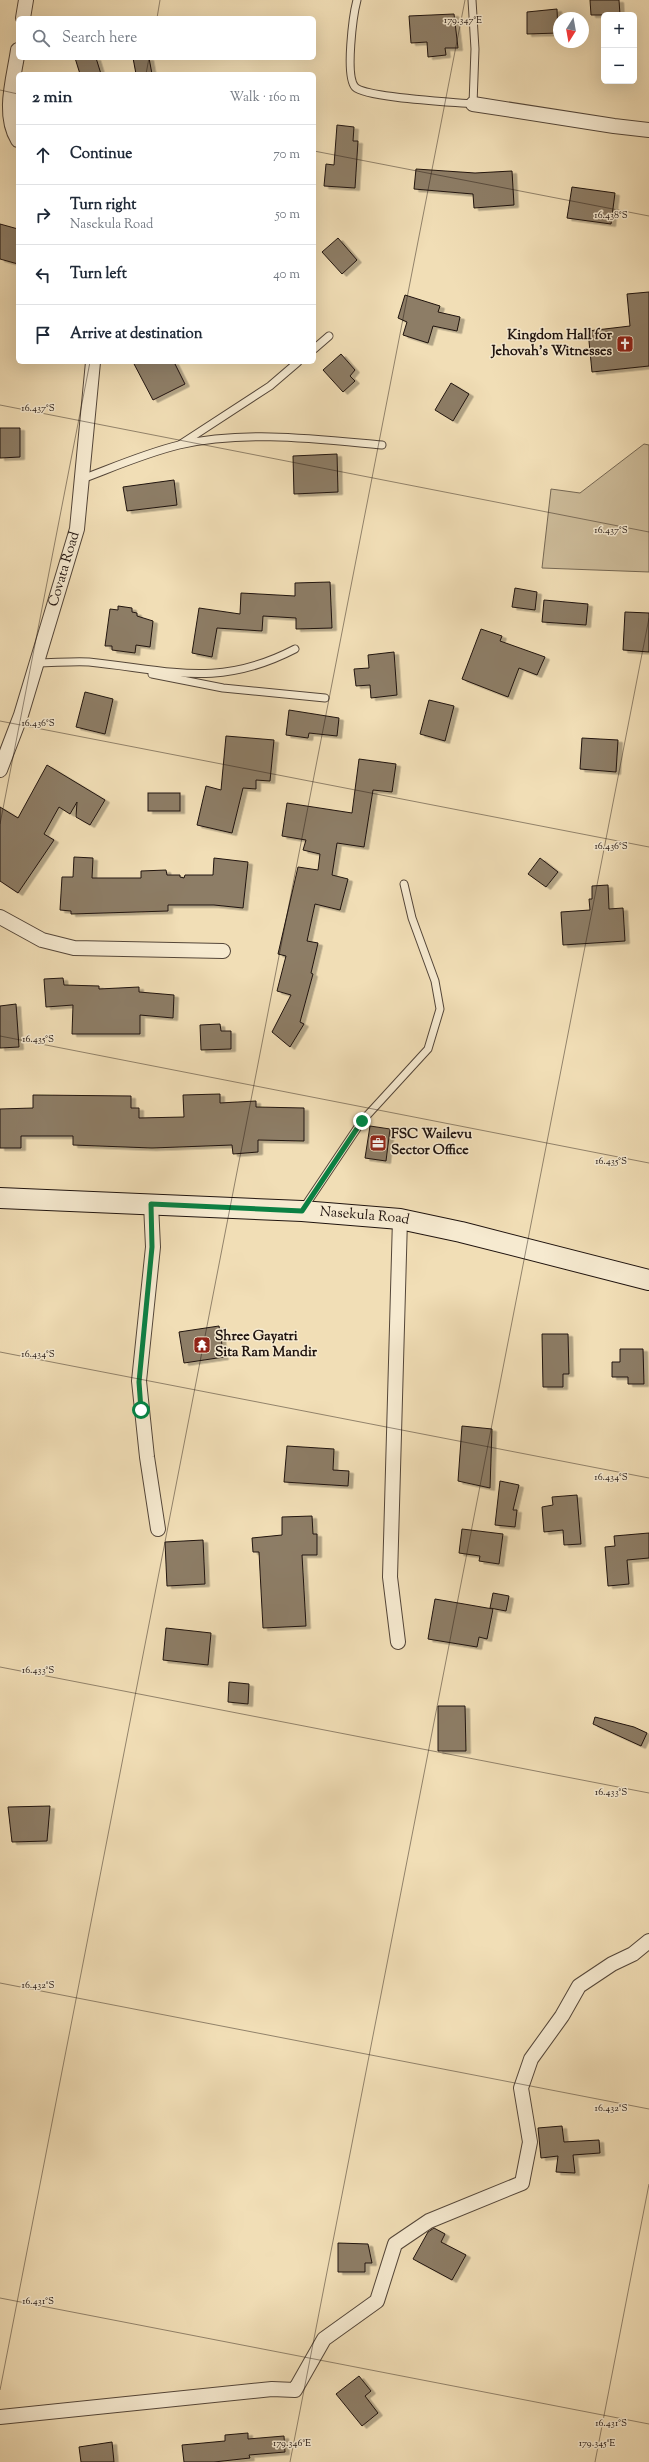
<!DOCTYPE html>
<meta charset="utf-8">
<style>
body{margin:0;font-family:"Sorts Mill Goudy",serif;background:#f6f6f7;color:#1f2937}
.controls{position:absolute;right:12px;top:12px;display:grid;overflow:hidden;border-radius:6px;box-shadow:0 4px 16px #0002}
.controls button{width:36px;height:36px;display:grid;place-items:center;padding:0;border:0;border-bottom:1px solid #e0e1e3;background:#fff;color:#1f2937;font:20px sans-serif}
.compass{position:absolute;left:553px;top:12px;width:36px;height:36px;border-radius:50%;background:#fff;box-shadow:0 4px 16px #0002;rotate:191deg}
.stop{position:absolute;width:12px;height:12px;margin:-9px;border:3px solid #0b8043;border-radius:50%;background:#fff}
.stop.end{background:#0b8043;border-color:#fff;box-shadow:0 1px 4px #0008}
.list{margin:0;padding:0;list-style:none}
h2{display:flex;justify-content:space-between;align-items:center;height:52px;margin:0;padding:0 16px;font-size:17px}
h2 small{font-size:13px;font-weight:400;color:#747a83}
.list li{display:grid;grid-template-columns:26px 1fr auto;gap:12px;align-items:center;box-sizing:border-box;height:60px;padding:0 16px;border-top:1px solid #e0e1e3}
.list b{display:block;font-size:15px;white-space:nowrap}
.list p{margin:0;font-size:13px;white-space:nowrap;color:#747a83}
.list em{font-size:13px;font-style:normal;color:#747a83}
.icon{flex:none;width:22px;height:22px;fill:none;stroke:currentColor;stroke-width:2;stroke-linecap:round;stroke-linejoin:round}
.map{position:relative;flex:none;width:649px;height:2462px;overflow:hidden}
.search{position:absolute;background:#fff;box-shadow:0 4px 16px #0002;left:16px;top:16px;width:300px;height:44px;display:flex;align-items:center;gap:10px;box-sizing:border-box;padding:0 14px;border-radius:6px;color:#747a83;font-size:15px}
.panel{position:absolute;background:#fff;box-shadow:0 4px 16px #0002;left:16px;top:72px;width:300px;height:292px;border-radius:6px}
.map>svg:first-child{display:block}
</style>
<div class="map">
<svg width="649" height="2462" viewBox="0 0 649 2462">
<defs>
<filter id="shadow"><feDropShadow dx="4.5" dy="2.5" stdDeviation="0" flood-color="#0004"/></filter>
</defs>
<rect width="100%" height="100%" fill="#f1deb6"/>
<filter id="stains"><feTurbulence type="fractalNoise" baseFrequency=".005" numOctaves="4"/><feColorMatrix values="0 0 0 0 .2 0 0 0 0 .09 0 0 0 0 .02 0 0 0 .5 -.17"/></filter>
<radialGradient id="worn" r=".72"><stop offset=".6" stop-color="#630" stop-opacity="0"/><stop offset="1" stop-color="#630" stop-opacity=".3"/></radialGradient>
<path fill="#cdbc9a" stroke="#766854" d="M 644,444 L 649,445 L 649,572 L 542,568 L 551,489 L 580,493 Z"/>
<g fill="#8d7d66" stroke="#20140f" filter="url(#shadow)">
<path d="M 590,0 L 619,0 L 620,15 L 591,15 Z"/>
<path d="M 557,9 L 558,33 L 527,34 L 527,12 Z"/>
<path d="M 454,14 L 458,48 L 445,48 L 446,55 L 428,57 L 427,42 L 411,43 L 409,16 Z"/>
<path d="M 75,58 L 96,58 L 101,74 L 80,74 Z"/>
<path d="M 133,58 L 149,58 L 152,74 L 136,74 Z"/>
<path d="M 337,125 L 354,127 L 353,141 L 358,141 L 355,188 L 324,186 L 326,164 L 334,165 Z"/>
<path d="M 416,169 L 475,173 L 512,171 L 514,205 L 474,208 L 473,194 L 414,189 Z"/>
<path d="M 572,187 L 615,193 L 611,224 L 567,218 Z"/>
<path d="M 0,224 L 18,229 L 18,264 L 0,259 Z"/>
<path d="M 338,238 L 357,260 L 342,274 L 322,252 Z"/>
<path d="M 649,292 L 649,366 L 592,372 L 588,331 L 630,326 L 627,294 Z"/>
<path d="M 405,295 L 440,306 L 438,312 L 460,317 L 457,331 L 433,326 L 428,343 L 403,335 L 407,322 L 398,318 Z"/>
<path d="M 341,354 L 355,370 L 350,376 L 355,381 L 343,392 L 323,370 Z"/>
<path d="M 133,362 L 174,362 L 185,384 L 153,400 Z"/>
<path d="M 451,383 L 469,394 L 453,421 L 435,410 Z"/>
<path d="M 0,428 L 20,428 L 20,457 L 0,458 Z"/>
<path d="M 337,454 L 338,492 L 294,494 L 293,456 Z"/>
<path d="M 174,480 L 177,505 L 127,511 L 123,487 Z"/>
<path d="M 330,582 L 332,628 L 296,629 L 296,618 L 263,616 L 262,631 L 217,628 L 212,657 L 192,653 L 199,608 L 240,614 L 241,593 L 295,596 L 295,583 Z"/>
<path d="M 515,588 L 537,592 L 535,610 L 512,607 Z"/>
<path d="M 544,600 L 588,604 L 586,625 L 542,622 Z"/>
<path d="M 118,606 L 132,608 L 132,612 L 137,613 L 137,616 L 153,621 L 150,647 L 136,645 L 135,653 L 112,650 L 112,646 L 105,646 L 110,609 L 118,610 Z"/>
<path d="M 625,612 L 649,613 L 649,652 L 623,650 Z"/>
<path d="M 481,629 L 502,636 L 500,641 L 545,657 L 537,675 L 519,668 L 508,697 L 462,679 Z"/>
<path d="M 394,652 L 397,695 L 371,698 L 370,685 L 356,686 L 354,669 L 369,668 L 368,655 Z"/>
<path d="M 85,692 L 113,699 L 105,734 L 76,727 Z"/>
<path d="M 429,700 L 454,706 L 445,741 L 420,734 Z"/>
<path d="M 289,710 L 339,718 L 337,736 L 309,733 L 308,738 L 286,735 Z"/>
<path d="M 226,736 L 274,740 L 270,781 L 256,780 L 256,789 L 243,788 L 232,833 L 197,825 L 206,786 L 221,790 Z"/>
<path d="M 582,738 L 618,740 L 616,772 L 580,769 Z"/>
<path d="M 359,759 L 396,764 L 392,792 L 373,790 L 364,847 L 337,843 L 332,875 L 348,879 L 340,910 L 315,904 L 307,941 L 318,943 L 311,973 L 313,974 L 300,1022 L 304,1024 L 290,1047 L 272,1032 L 291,995 L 277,991 L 286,956 L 278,954 L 298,867 L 318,870 L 320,854 L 303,850 L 306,840 L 282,836 L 287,803 L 352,813 Z"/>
<path d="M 47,765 L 105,800 L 90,825 L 76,817 L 77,802 L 70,814 L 59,807 L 44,834 L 54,840 L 18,893 L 0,881 L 0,807 L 18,818 Z"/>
<rect x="148" y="793" width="32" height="18"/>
<path d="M 74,857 L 93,858 L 92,878 L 141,878 L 141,871 L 166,870 L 167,875 L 180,875 L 180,877 L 184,878 L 185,875 L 213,875 L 214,858 L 248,862 L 243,908 L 214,905 L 168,905 L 168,911 L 71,914 L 71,911 L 60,910 L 62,877 L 73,877 Z"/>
<path d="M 540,858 L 558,872 L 546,887 L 528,874 Z"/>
<path d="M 608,885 L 609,909 L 623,908 L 625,941 L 563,945 L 561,912 L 590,910 L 589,899 L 592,899 L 592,886 Z"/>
<path d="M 63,978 L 64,985 L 99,986 L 99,989 L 139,987 L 139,992 L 174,995 L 173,1018 L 140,1015 L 140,1034 L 72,1034 L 73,1005 L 46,1007 L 44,979 Z"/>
<path d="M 16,1004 L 19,1047 L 0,1048 L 0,1006 Z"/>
<path d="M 220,1024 L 221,1031 L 231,1031 L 231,1049 L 201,1050 L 200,1025 Z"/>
<path d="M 220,1094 L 220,1103 L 256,1101 L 256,1107 L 304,1108 L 304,1141 L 258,1140 L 258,1152 L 233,1154 L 232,1145 L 152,1148 L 73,1145 L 73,1136 L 21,1136 L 21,1148 L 0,1148 L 0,1109 L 33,1108 L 33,1095 L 131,1096 L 131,1108 L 139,1108 L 139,1118 L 184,1117 L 183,1095 Z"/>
<path d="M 370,1126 L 390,1129 L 386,1161 L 365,1158 Z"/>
<path d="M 219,1326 L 224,1357 L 184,1363 L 179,1332 Z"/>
<path d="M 542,1334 L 568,1334 L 569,1374 L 563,1374 L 563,1387 L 543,1387 Z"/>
<path d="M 620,1349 L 643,1349 L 644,1384 L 628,1384 L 628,1377 L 612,1377 L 612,1362 L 620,1362 Z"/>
<path d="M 462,1426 L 492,1429 L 490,1488 L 458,1481 Z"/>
<path d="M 287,1446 L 334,1449 L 333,1470 L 349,1471 L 348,1486 L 284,1482 Z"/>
<path d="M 500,1481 L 519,1485 L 513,1510 L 517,1510 L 515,1527 L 495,1525 Z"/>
<path d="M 577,1495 L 581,1544 L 564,1545 L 563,1530 L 544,1532 L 542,1507 L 553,1505 L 552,1497 Z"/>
<path d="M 312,1516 L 313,1534 L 317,1534 L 317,1555 L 302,1555 L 306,1626 L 263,1628 L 259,1552 L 253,1552 L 252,1538 L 282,1535 L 282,1517 Z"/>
<path d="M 462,1529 L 503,1534 L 499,1564 L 479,1561 L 480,1556 L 459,1553 Z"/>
<path d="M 649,1533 L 649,1558 L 627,1560 L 629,1584 L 608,1586 L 605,1547 L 615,1546 L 614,1536 Z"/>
<path d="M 203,1540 L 205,1584 L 167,1586 L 165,1542 Z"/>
<path d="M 493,1593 L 509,1596 L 506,1611 L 490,1608 Z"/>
<path d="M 435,1599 L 493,1609 L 487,1639 L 479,1637 L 477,1647 L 428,1639 Z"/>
<path d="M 166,1628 L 211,1633 L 208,1665 L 163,1660 Z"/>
<path d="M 229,1682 L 249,1684 L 248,1704 L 228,1702 Z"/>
<path d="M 438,1706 L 465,1706 L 466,1751 L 438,1751 Z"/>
<path d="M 595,1717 L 634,1727 L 647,1733 L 641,1746 L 593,1724 Z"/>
<path d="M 50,1806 L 47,1841 L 12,1842 L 8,1807 Z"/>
<path d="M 562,2126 L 564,2142 L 599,2140 L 600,2153 L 573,2155 L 575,2173 L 556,2172 L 558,2156 L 541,2158 L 538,2128 Z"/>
<path d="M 434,2228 L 445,2234 L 441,2242 L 466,2255 L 452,2280 L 413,2259 L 428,2232 Z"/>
<path d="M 338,2243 L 368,2244 L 372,2263 L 365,2263 L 365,2272 L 338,2272 Z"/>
<path d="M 359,2376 L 371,2391 L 365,2396 L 378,2413 L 362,2426 L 336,2394 Z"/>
<path d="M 248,2433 L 248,2439 L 284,2436 L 285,2452 L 249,2455 L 250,2458 L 214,2462 L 184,2462 L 182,2445 L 225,2441 L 225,2435 Z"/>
<path d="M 112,2442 L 114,2462 L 81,2462 L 79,2447 Z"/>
</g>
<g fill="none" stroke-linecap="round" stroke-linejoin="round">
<g stroke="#544639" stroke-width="9">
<g id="service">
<path d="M 357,0 C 353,15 345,76 355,87 C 366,98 453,102 473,104 L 475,49 L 472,0"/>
<path d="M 314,349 L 329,336"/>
<path d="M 181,444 L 270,386 L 298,362"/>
<path d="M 82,479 C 114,467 146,453 179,445 C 245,430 316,439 382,445"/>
<path d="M 37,663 C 54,663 72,661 89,662 C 169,670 218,689 295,649"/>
<path d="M 152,674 L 223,688 L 325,698"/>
<path d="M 303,1209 L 362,1121 L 428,1049 L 440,1009 L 435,981 L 412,918 L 404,884"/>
</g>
</g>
<g stroke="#544639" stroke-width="16">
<g id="minor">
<path d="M 23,18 L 26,0"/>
<path d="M 18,50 C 14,78 2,114 18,140"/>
<path d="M 473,104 L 614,126 L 649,130"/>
<path id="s1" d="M 0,770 L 21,715 L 77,529 L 93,362"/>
<path d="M 0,917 L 42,940 L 74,948 L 223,951"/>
<path d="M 151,1204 L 153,1247 L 139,1381 L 147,1457 L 158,1529"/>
<path d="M 398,1642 L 390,1577 L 400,1219"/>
<path d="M 0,2417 L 272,2389 L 295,2390 L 324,2339 L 377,2301 L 395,2244 L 429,2221 L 522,2183 L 530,2142 L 521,2088 L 531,2059 L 562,2016 L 579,1986 L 612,1964 L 633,1954 L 649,1941"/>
</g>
</g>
<g stroke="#20140f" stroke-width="22">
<g id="secondary">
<path id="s2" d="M 0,1198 L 302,1211 L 400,1219 L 461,1232 L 649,1280"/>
</g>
</g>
<use href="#service" stroke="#f6ead0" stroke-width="7"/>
<use href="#minor" stroke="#f6ead0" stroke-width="14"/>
<use href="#secondary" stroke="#f6ead0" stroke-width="20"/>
</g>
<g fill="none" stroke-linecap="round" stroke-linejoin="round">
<path stroke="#0b8043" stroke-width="5" d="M 141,1410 L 139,1382 L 152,1247 L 151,1204 L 302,1211 L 362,1121"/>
</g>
<path fill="none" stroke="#20140f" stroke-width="1" stroke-opacity="0.45" d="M 157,18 L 160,0M 146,74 L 149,58M 0,90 L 18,94M 314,151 L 649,216M 0,405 L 649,532M 0,721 L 649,847M 0,824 L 90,362M 0,1036 L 649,1163M 0,1352 L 649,1478M 0,1667 L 649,1793M 0,1983 L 649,2109M 0,2298 L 649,2424M 0,2390 L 465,0M 290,2462 L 649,618M 595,2462 L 649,2184"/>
<defs>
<g id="church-square" transform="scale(0.9)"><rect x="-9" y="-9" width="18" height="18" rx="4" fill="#8f2418" stroke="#f6ead0"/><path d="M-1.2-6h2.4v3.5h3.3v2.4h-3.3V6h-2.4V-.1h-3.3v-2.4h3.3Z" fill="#fff"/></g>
<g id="office-square" transform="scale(0.9)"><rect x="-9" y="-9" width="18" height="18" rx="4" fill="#8f2418" stroke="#f6ead0"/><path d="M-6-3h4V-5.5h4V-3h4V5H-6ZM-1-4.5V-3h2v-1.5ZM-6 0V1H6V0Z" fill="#fff"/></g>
<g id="temple-square" transform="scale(0.9)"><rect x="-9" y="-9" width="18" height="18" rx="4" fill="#8f2418" stroke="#f6ead0"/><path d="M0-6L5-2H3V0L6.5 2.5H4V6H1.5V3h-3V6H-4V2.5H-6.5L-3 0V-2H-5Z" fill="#fff"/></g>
</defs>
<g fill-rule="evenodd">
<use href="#church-square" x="625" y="344"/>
<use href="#office-square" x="378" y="1143"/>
<use href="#temple-square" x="202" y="1345"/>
</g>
<g text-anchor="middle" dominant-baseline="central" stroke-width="3" stroke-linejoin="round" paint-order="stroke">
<g font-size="14" font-weight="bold" fill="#20140f" stroke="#f6ead0" text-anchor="start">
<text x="612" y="336" text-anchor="end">Kingdom Hall for<tspan x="612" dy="16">Jehovah's Witnesses</tspan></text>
<text x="391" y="1135">FSC Wailevu<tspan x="391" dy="16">Sector Office</tspan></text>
<text x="215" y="1337">Shree Gayatri<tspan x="215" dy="16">Sita Ram Mandir</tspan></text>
</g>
<g font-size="14" fill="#20140f" stroke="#f6ead0">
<text stroke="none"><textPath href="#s1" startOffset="211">Covata Road</textPath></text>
<text stroke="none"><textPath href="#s2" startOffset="365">Nasekula Road</textPath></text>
</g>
</g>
<g font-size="10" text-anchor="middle" fill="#20140f" stroke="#f6ead0" stroke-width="3" stroke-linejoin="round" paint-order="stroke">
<text x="463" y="23">179.347°E</text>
<text x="611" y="218">16.438°S</text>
<text x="38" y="411">16.437°S</text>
<text x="611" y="533">16.437°S</text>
<text x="38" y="726">16.436°S</text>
<text x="611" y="849">16.436°S</text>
<text x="38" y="1042">16.435°S</text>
<text x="611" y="1164">16.435°S</text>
<text x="38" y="1357">16.434°S</text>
<text x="611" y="1480">16.434°S</text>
<text x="38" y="1673">16.433°S</text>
<text x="611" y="1795">16.433°S</text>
<text x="38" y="1988">16.432°S</text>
<text x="611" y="2111">16.432°S</text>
<text x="38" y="2304">16.431°S</text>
<text x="611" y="2426">16.431°S</text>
<text x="292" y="2446">179.346°E</text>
<text x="597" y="2446">179.345°E</text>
</g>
<rect width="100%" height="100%" filter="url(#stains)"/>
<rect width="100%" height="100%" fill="url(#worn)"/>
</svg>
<div class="controls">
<button>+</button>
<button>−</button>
</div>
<svg class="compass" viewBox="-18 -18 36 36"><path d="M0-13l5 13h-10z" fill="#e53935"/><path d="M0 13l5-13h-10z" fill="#747a83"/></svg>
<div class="stop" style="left:141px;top:1410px"></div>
<div class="stop end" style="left:362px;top:1121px"></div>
<div class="search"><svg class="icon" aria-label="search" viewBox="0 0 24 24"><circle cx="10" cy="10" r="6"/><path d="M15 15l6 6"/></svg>Search here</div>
<section class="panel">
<h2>2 min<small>Walk · 160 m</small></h2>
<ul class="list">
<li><svg class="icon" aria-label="ahead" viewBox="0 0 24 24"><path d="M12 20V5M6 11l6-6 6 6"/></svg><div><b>Continue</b></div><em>70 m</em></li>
<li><svg class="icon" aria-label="right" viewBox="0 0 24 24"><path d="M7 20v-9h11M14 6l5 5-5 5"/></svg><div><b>Turn right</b><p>Nasekula Road</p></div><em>50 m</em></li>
<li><svg class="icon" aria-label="left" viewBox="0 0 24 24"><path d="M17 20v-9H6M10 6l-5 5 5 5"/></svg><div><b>Turn left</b></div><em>40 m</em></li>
<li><svg class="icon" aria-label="arrive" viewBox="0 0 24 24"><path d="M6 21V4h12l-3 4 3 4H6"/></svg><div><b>Arrive at destination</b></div></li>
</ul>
</section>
</div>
